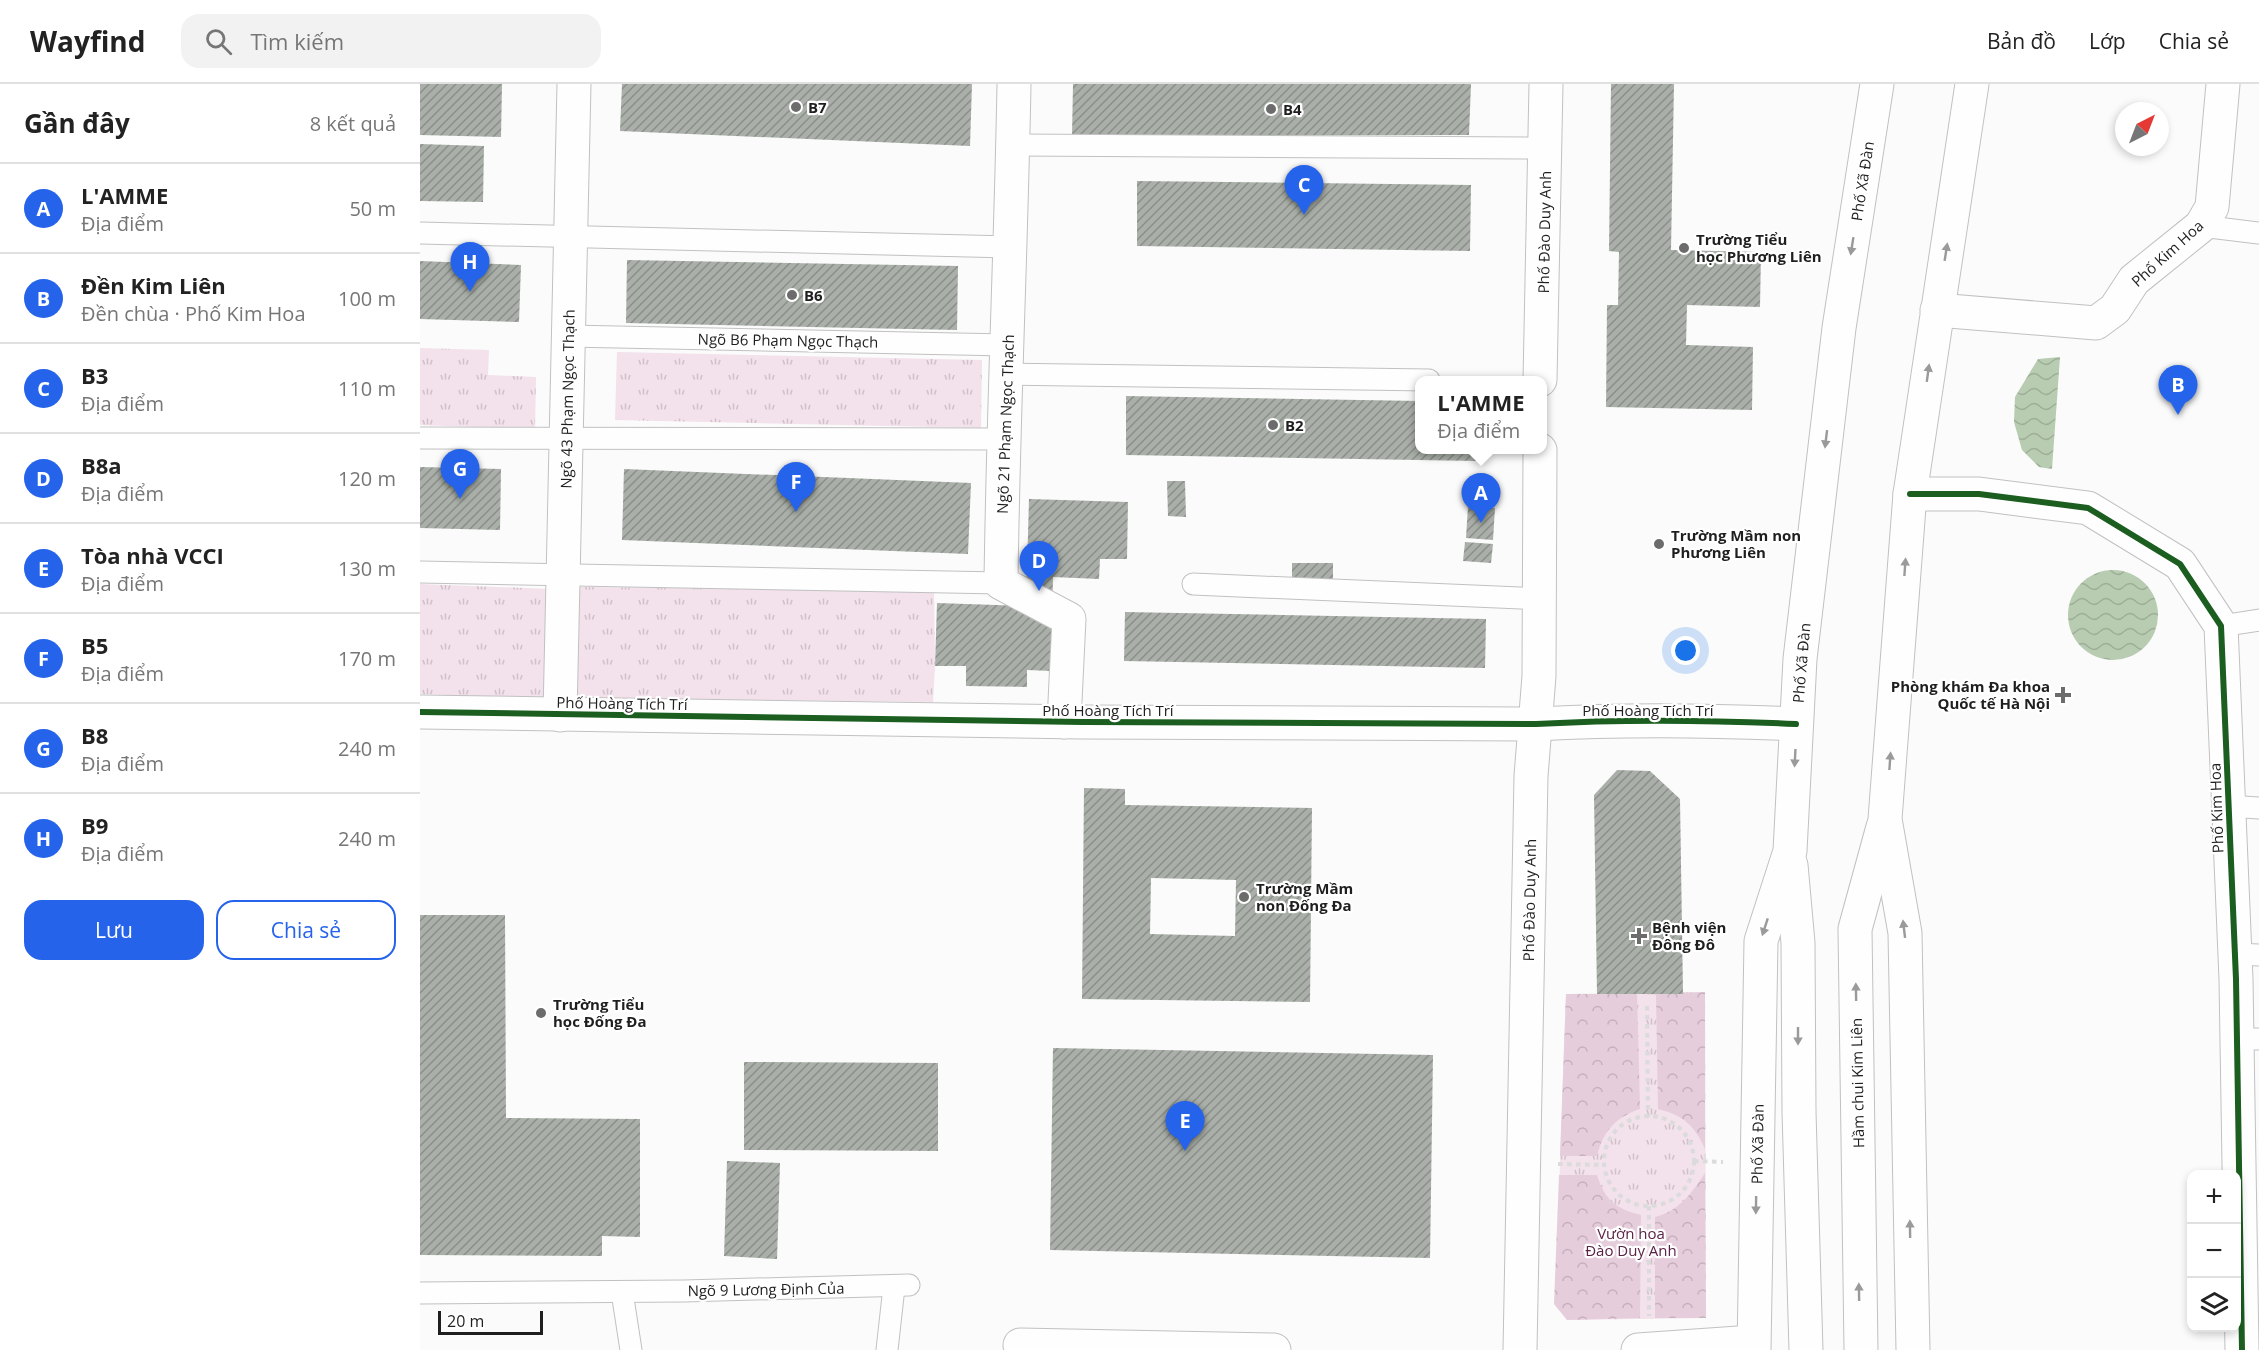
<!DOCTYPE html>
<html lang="vi">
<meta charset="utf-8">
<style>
body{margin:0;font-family:"Open Sans",sans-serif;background:#f2f2f2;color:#222}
.controls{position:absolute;right:18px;bottom:18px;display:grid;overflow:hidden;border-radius:12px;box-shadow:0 3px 9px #0003}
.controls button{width:54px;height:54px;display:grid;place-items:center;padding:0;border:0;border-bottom:2px solid #e0e0e0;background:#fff;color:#222;font:30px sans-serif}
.compass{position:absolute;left:1695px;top:18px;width:54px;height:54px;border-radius:50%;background:#fff;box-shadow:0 3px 9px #0003;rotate:42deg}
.scale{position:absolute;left:18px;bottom:15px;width:105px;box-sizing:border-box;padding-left:6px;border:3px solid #1e1f1e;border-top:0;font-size:16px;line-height:21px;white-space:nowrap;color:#1e1f1e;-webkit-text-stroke:4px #fff;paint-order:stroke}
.you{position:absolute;left:1266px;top:567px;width:21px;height:21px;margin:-15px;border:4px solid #fff;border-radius:50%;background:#1a73e8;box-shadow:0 0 0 9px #1a73e833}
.badge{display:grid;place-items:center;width:39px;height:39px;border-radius:50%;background:#2563eb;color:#fff;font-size:20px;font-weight:700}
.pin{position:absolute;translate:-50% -50px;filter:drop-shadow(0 2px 3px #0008)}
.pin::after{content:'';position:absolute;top:32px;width:21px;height:18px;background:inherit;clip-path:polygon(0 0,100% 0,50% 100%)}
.popup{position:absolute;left:995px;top:292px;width:132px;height:78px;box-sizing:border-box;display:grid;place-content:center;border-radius:12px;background:#fff;filter:drop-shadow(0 2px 4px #0005);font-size:20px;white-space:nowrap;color:#767676}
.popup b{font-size:22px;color:#222}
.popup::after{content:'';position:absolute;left:50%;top:100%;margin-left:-12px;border:12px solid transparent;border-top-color:#fff}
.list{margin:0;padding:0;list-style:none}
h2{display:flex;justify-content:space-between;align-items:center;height:78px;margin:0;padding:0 24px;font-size:26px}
h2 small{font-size:20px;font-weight:400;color:#767676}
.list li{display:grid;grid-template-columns:39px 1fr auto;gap:18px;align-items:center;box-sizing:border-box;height:90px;padding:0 24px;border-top:2px solid #e0e0e0}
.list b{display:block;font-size:22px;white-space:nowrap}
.list p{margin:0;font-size:20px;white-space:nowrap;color:#767676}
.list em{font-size:20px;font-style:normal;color:#767676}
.actions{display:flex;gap:12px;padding:18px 24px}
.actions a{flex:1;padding:14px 0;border:2px solid #2563eb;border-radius:18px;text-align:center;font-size:21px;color:#2563eb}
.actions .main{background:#2563eb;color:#fff}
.icon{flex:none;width:33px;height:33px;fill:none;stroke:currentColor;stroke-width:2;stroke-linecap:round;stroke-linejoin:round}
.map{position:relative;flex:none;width:1839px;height:1266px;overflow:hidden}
header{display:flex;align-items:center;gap:36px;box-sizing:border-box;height:84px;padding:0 30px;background:#fff;border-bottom:2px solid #e0e0e0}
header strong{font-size:28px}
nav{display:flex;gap:33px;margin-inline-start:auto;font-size:21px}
.search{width:420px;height:54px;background:#f2f2f2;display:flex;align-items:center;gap:15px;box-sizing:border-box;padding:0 21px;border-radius:18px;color:#767676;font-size:22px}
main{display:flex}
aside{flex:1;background:#fff}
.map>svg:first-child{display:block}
</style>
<header>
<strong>Wayfind</strong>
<div class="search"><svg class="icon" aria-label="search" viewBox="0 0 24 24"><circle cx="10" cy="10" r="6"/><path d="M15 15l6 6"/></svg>Tìm kiếm</div>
<nav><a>Bản đồ</a><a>Lớp</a><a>Chia sẻ</a></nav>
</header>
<main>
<aside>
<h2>Gần đây<small>8 kết quả</small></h2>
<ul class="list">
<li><span class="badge">A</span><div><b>L'AMME</b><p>Địa điểm</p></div><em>50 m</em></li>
<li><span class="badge">B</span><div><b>Đền Kim Liên</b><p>Đền chùa · Phố Kim Hoa</p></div><em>100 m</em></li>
<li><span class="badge">C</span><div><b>B3</b><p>Địa điểm</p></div><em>110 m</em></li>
<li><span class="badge">D</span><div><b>B8a</b><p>Địa điểm</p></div><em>120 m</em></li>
<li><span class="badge">E</span><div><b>Tòa nhà VCCI</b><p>Địa điểm</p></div><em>130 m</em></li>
<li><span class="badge">F</span><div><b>B5</b><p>Địa điểm</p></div><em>170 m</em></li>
<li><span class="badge">G</span><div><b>B8</b><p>Địa điểm</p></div><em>240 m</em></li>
<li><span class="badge">H</span><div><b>B9</b><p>Địa điểm</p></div><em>240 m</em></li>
</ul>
<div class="actions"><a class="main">Lưu</a><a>Chia sẻ</a></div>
</aside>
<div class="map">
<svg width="1839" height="1266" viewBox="0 0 1839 1266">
<defs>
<pattern id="grass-tufts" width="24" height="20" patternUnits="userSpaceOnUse" patternTransform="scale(1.5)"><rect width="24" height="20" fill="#f3e1eb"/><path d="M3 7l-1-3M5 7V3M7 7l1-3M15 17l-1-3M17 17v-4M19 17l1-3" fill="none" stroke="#d0c1c9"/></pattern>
<pattern id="forest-crowns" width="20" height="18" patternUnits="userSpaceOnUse" patternTransform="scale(1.5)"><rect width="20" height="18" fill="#e6cddc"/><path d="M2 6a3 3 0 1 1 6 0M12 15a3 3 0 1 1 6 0" fill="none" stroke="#c5b0bc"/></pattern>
<pattern id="water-waves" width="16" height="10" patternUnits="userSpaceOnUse" patternTransform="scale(1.5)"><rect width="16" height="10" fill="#b7ccb0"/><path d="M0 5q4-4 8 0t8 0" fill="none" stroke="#9daf97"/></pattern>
<pattern id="building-hatch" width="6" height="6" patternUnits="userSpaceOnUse" patternTransform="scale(1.5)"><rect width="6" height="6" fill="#aab0a9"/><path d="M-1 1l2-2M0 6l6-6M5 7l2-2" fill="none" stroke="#8a8f89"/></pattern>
</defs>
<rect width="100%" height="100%" fill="#fafbfa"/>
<g fill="url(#grass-tufts)">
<path d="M 0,264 L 69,266 L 68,291 L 116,293 L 115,345 L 0,341 Z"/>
<path d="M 197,268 L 562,276 L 561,344 L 195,336 Z"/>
<path d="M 0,500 L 131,505 L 128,615 L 0,610 Z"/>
<path d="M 158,503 L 514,506 L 515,582 L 513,618 L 158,614 Z"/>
<path d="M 1285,908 L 1286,1234 L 1147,1236 L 1135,1220 L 1146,910 Z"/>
</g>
<g fill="url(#forest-crowns)">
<path d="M 1285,908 L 1285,1065 C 1275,1042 1263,1031 1238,1025 L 1236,910 Z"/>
<path d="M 1146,910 L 1217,910 L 1220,1025 C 1196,1033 1183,1047 1177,1072 L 1140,1072 Z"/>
<path d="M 1285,1089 L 1286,1234 L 1235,1234 L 1235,1133 C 1259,1127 1272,1109 1285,1089 Z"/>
<path d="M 1139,1091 L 1177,1091 C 1185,1116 1196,1125 1221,1131 L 1220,1234 L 1147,1236 L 1134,1220 Z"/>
</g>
<g fill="url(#water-waves)">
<path d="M 1640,273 L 1632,385 L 1619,383 L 1602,366 L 1594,338 L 1595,313 L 1618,275 Z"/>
<circle cx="1693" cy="531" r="45"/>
</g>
<g fill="url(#building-hatch)" fill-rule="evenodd">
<path d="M 0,0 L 82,0 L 81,53 L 0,51 Z"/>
<path d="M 202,0 L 552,0 L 550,62 L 200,47 Z"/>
<path d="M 653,0 L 1051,0 L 1049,51 L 652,52 Z"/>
<path d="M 1191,0 L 1254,0 L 1251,166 L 1341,168 L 1340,223 L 1267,221 L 1266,261 L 1333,263 L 1332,326 L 1186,323 L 1187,221 L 1198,221 L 1199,168 L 1189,167 Z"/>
<path d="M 0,60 L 64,62 L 63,118 L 0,117 Z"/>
<path d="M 717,97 L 1051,101 L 1050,167 L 717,162 Z"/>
<path d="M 207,176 L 538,182 L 537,246 L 206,239 Z"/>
<path d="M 0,177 L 101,181 L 99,238 L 0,235 Z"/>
<path d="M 706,312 L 1000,317 L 1000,366 L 1057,366 L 1057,377 L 706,371 Z"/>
<path d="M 0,383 L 81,385 L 80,446 L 0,444 Z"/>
<path d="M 204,385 L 551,399 L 548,470 L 202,456 Z"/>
<path d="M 747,397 L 765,397 L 766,433 L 748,432 Z"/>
<path d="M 609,415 L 708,418 L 707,475 L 680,475 L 679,495 L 633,493 L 631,587 L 607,586 L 607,603 L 546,602 L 546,582 L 515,582 L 517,519 L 606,522 Z"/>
<path d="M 1048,422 L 1075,424 L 1073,456 L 1046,454 Z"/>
<path d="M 1045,458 L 1073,460 L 1071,479 L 1043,477 Z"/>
<rect x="872" y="479" width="41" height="24"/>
<path d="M 705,528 L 1066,535 L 1065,584 L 704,577 Z"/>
<path d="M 1197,686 L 1230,687 L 1260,715 L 1263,910 L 1177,910 L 1174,711 Z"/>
<path d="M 664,704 L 705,705 L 705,721 L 892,724 L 890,918 L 662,915 ZM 731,794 L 816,796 L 815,852 L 730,850 Z"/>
<path d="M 0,831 L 85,831 L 86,1034 L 220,1035 L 220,1153 L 182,1152 L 182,1172 L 0,1171 Z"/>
<path d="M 633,964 L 1013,971 L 1010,1174 L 630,1166 Z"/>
<path d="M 324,978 L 518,979 L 518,1067 L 324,1066 Z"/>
<path d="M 307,1077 L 360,1079 L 357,1175 L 304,1172 Z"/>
</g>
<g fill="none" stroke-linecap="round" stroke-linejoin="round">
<g stroke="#c0c1c0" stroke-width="23">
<g id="service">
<path d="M 593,61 L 1125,64"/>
<path d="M 1781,142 L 1839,149"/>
<path d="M 0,149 L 591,163"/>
<path d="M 148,252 L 587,261"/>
<path d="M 585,290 L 1009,296"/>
<path d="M 0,354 L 582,355"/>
<path d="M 0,488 L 581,499"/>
<path d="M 773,500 L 1121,515"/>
<path d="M 1801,542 L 1839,536"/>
<path d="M 1808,722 L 1839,724"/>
<path d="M 1814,870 L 1839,871"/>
<path d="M 1816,955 L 1839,955"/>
<path d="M 202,1208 L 211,1266"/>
<path d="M 0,1209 L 264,1207 L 489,1201"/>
<path d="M 467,1266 L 474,1203"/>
</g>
</g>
<g stroke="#c0c1c0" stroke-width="35">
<g id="minor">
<path d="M 594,0 C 591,167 583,333 581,499 L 649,535 L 644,638"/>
<path d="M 1517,226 L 1676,239 L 1695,225 L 1714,196 L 1781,142 L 1792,123 L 1803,0"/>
<path d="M 1490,410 L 1559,410 L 1668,424 L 1760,480 L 1801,542 L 1816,895 L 1822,1266"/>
<path d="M 140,631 L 154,0"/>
<path d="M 600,1261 L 854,1266"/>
<path d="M 1218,1266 L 1333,1258"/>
</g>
</g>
<g stroke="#c0c1c0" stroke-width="35">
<g id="tertiary">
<path d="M 1120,296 L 1126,0"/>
<path d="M 0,628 L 663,638 L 1116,640 C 1203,635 1290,636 1376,640"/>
<path d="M 1100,1266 L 1111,692 L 1119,592 L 1120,366"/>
</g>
</g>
<g stroke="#c0c1c0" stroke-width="35">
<g id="primary">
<path d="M 1371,781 L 1378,859 L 1379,1028 L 1386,1266"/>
<path d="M 1334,1266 L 1341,857 L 1370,767 L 1380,575 L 1419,244 L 1457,0"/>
<path d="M 1441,1266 L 1435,845 L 1463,743"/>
<path d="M 1493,1266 L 1485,849 L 1465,735 L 1490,410 L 1552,0"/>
</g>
</g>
<g stroke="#dadbda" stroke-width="4" stroke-dasharray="4.5 4.5" stroke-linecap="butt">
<path d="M 1227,922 L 1228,1033"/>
<circle cx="1229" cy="1077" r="45"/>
<path d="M 1274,1077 L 1303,1078"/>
<path d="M 1138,1080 L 1185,1081"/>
<path d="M 1229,1122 L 1229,1232"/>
</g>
<use href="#service" stroke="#fefefe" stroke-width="21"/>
<use href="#minor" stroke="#fefefe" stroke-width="33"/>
<use href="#tertiary" stroke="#fefefe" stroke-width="33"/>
<use href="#primary" stroke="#fefefe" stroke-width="33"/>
<g stroke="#fff" stroke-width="10">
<g id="cycleway">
<path d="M 1490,410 L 1559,410 L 1668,424 L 1760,480 L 1801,542 L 1816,895 L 1822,1266"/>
<path d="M 0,628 L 663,638 L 1116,640 C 1203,635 1290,636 1376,640"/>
</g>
</g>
<use href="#cycleway" stroke="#1b5e20" stroke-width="6"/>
</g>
<defs><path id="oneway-solid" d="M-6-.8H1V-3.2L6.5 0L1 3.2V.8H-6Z" transform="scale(1.5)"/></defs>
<g fill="#999a99">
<use href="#oneway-solid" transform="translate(1432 162) rotate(99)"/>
<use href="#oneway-solid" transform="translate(1526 168) rotate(-81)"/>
<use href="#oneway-solid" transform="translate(1508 289) rotate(-82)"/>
<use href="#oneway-solid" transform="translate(1406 355) rotate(97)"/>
<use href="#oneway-solid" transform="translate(1485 483) rotate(-86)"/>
<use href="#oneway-solid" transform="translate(1375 674) rotate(93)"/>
<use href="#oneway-solid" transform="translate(1470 677) rotate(-86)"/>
<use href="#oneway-solid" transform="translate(1345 843) rotate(108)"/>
<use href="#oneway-solid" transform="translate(1484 845) rotate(-97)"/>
<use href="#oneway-solid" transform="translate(1436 908) rotate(-91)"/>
<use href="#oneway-solid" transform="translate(1378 952) rotate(90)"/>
<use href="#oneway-solid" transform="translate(1336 1121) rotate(91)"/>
<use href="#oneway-solid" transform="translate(1490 1145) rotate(-91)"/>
<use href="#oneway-solid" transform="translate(1439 1208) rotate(-91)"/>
</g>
<g fill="#6b6c6b" stroke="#fff" stroke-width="2">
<circle cx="376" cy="23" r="6"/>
<circle cx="851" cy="25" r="6"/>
<circle cx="1264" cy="164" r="6"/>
<circle cx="372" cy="211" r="6"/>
<circle cx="853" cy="341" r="6"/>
<circle cx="1239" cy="460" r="6"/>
<path d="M1640 602h6v6h6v6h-6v6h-6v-6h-6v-6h6z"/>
<circle cx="824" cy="813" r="6"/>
<path d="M1216 843h6v6h6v6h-6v6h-6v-6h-6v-6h6z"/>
<circle cx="121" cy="929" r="6"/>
</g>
<g text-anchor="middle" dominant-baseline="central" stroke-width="4.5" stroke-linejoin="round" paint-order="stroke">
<g font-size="15" font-weight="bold" fill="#1e1f1e" stroke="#fff" text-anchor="start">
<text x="388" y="23">B7</text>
<text x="863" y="25">B4</text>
<text x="1276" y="155">Trường Tiểu<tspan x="1276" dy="17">học Phương Liên</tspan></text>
<text x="384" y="211">B6</text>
<text x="865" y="341">B2</text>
<text x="1251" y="451">Trường Mầm non<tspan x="1251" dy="17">Phương Liên</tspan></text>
<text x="1630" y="602" text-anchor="end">Phòng khám Đa khoa<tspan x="1630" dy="17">Quốc tế Hà Nội</tspan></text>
<text x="836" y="804">Trường Mầm<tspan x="836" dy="17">non Đống Đa</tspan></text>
<text x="1232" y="843">Bệnh viện<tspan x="1232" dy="17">Đông Đô</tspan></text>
<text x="133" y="920">Trường Tiểu<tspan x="133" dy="17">học Đống Đa</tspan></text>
</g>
<g font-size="15" fill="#1e1f1e" stroke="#fff">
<text transform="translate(1442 97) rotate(-81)">Phố Xã Đàn</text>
<text transform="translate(1124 148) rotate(-89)">Phố Đào Duy Anh</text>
<text transform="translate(1747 169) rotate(-42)">Phố Kim Hoa</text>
<text transform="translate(368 256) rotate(1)">Ngõ B6 Phạm Ngọc Thạch</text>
<text transform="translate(147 315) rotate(-89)">Ngõ 43 Phạm Ngọc Thạch</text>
<text transform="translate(585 340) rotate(-88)">Ngõ 21 Phạm Ngọc Thạch</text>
<text transform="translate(1381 579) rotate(-85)">Phố Xã Đàn</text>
<text transform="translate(202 619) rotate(1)">Phố Hoàng Tích Trí</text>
<text x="688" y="626">Phố Hoàng Tích Trí</text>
<text x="1228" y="626">Phố Hoàng Tích Trí</text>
<text transform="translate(1796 724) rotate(-92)">Phố Kim Hoa</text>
<text transform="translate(1109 816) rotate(-89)">Phố Đào Duy Anh</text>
<text transform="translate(1437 999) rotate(-91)">Hầm chui Kim Liên</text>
<text transform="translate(1337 1060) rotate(-89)">Phố Xã Đàn</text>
<text transform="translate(346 1205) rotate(-1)">Ngõ 9 Lương Định Của</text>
</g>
<g font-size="15" fill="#5a2346" stroke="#fff">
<text x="1211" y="1149">Vườn hoa<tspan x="1211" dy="17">Đào Duy Anh</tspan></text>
</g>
</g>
</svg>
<div class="controls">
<button>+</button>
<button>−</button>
<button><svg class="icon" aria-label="layers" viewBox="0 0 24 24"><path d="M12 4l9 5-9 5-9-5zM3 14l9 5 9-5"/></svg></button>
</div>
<svg class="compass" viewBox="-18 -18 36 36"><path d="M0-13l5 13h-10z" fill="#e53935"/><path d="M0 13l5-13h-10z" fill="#767676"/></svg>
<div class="scale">20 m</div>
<div class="you"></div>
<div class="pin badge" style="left:1061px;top:439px">A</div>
<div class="popup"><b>L'AMME</b>Địa điểm</div>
<div class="pin badge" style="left:1758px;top:331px">B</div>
<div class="pin badge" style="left:884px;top:131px">C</div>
<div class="pin badge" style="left:619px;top:507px">D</div>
<div class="pin badge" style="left:765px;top:1067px">E</div>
<div class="pin badge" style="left:376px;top:428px">F</div>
<div class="pin badge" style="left:40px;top:415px">G</div>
<div class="pin badge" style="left:50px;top:208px">H</div>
</div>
</main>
